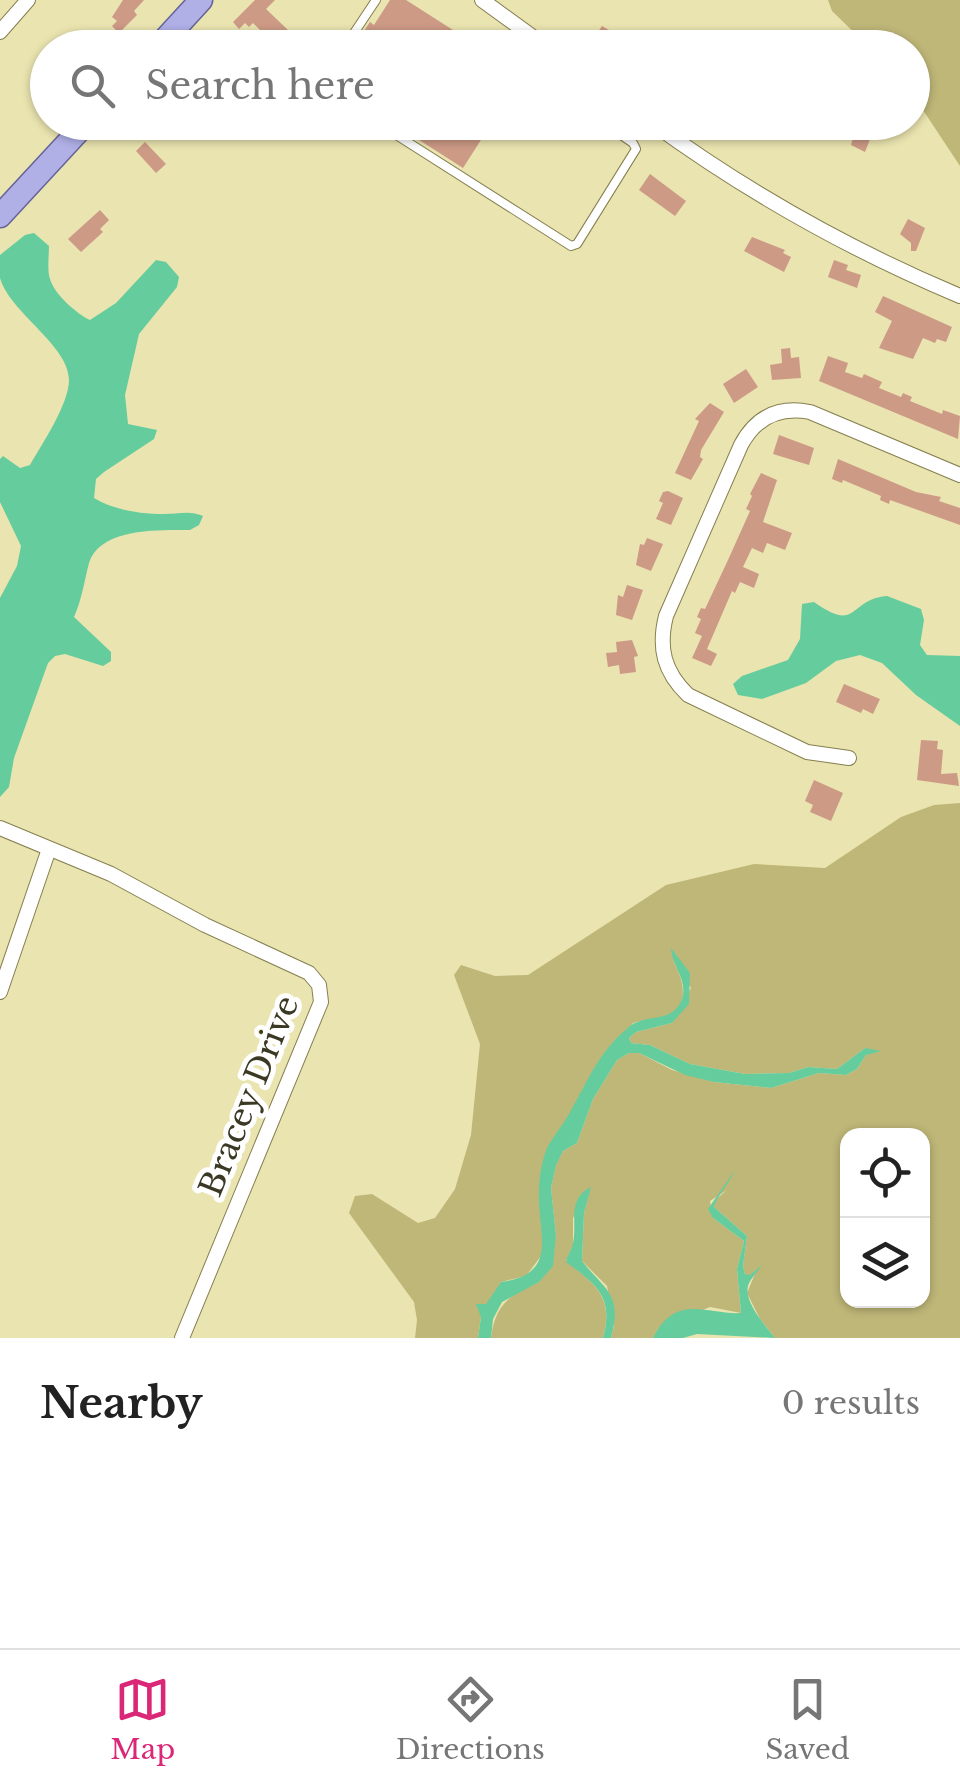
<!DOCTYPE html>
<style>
body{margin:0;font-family:"Libre Baskerville",serif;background:#f6f6f6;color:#222}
.controls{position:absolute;right:30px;bottom:30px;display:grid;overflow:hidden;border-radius:20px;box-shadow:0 2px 8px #0004}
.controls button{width:90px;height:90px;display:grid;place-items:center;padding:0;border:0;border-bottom:2px solid #e0e0e0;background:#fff;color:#222;font:50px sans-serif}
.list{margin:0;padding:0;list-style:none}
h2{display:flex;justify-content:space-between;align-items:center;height:130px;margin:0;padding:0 40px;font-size:42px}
h2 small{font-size:32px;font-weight:400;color:#767676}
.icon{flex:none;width:55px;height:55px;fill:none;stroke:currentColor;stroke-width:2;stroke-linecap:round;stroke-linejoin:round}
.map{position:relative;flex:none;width:960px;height:1338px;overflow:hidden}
.search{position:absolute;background:#fff;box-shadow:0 2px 8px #0004;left:30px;right:30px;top:30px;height:110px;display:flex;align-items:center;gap:25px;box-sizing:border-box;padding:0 35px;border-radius:55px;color:#767676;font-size:38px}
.sheet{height:310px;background:#fff}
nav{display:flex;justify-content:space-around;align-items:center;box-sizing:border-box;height:140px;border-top:2px solid #e0e0e0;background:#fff;font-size:28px;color:#767676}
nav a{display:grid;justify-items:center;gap:5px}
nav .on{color:#db2777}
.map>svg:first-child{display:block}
</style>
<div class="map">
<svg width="960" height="1338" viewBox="0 0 960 1338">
<rect width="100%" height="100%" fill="#eae4b0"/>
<g fill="#bfb778" fill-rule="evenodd">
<path d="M 828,0 L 960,0 L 960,166 L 913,95 L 912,48 L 869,47 L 832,11 Z"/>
<path d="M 960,803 L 960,1338 L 775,1338 L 760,1319 L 747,1293 L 757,1269 L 750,1276 L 745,1274 L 743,1266 L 747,1236 L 714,1207 L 715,1200 L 727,1190 L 710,1201 L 713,1218 L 744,1241 L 737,1269 L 741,1313 L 710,1307 L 658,1329 L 653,1338 L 611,1338 L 614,1326 L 607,1286 L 582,1261 L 584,1213 L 590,1188 L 573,1218 L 573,1245 L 566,1261 C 596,1285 614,1297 603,1338 L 491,1338 C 495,1305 509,1295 539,1282 L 556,1235 L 551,1188 L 556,1164 L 563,1151 L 577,1143 L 593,1099 L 617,1060 L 629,1053 L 639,1053 L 672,1070 L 714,1082 L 771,1088 L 819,1073 L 846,1075 L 857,1069 L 866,1055 L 865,1048 L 837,1069 L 808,1067 L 789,1073 L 745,1074 L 690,1064 L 650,1045 L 631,1043 L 629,1038 L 636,1032 L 672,1023 L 691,988 L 672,959 C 682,976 693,1007 666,1016 C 655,1019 644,1019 633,1023 L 549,1145 L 539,1192 L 544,1244 L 541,1256 L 526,1276 L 501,1282 L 481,1317 L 478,1338 L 415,1338 L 417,1320 L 414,1302 L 349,1213 L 355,1196 L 372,1194 L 418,1223 L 435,1218 L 455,1189 L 471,1135 L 480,1044 L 454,975 L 461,965 L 495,976 L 528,975 L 666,885 L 754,864 L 825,868 L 901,817 L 934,805 ZM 848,1136 L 922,1136 L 922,1300 L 848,1300 Z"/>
</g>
<g fill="#65cc9e">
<path d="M 34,233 L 49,246 C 49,256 47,270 50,279 C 54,294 77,314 90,320 L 116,303 L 156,260 L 166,262 L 179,277 L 177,287 L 139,334 L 125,395 L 128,424 L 157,430 L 154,439 L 104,472 L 96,479 L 94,498 C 114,510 140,514 164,514 C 178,514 190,510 203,516 L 199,525 L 190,530 C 161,530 100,527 89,563 C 84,582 82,599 74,617 L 111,652 L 111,661 L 103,666 L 65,654 L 55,656 L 48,663 L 14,758 L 9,787 L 0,797 L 0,598 L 17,566 L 21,546 L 0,502 L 0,459 L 3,456 L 20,468 L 30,465 C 42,444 69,404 69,380 C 69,345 10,313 0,278 C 0,272 0,262 0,255 L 25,235 Z"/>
<path d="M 887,596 L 921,609 L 924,620 L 920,645 L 927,655 L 960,656 L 960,726 L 916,695 L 882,663 L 860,655 L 836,661 L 806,683 L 762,699 L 738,695 L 733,684 L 742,676 L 788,660 L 800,639 L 802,604 L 814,602 C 859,634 848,599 887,596 Z"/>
<path d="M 671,948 L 690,973 L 689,1004 L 672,1023 L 636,1032 L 629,1038 L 631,1043 L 650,1045 L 690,1064 L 745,1074 L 789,1073 L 808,1067 L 837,1069 L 865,1048 L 881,1051 L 866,1055 L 857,1069 L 846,1075 L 819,1073 L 771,1088 L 714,1082 L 685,1075 L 639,1053 L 629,1053 L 617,1060 L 593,1099 L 577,1143 L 563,1151 L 556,1165 L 551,1188 L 556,1235 L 553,1266 L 539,1282 L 502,1302 L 493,1319 L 491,1338 L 478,1338 L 481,1317 L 476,1304 L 486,1304 L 501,1282 C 561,1274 537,1232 539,1191 C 539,1177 542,1159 548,1146 C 554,1135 563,1125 569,1114 C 589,1079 598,1052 630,1026 C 647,1013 673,1024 682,999 C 688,980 672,967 671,948 Z"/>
<path d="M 735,1170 C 730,1182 716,1198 714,1207 L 747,1236 L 743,1266 L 745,1274 L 750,1275 L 762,1265 C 758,1271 750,1279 748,1286 C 744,1303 766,1326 775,1338 L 697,1334 L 683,1338 L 653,1338 C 676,1292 707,1315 741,1313 L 737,1269 L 744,1241 L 713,1218 L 708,1209 Z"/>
<path d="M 591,1187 L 584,1213 L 582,1261 C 605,1290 623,1294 611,1338 L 603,1338 C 614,1297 597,1285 566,1262 C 567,1256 570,1252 572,1247 C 579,1225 565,1200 591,1187 Z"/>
</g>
<g fill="#cd9a86">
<path d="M 123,0 L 144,0 L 134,11 L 137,15 L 119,33 L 112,26 L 117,21 L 112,17 Z"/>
<path d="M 255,0 L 275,0 L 266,9 L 288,30 L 281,37 L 275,31 L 268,38 L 253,23 L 249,27 L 245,23 L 239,29 L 233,22 Z"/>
<path d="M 390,0 L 406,0 L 464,37 L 468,30 L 483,40 L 478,46 L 481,48 L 359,48 L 366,37 L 362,34 L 370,22 L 374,25 Z"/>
<path d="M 602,26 L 609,30 L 634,48 L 604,48 L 593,39 Z"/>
<path d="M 391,122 L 507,122 L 497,138 L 486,132 L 463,168 Z"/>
<path d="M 855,130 L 872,134 L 865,152 L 851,145 Z"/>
<path d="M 145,142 L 166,164 L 156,173 L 136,151 Z"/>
<path d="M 650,174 L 686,201 L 675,216 L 639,190 Z"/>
<path d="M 100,210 L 109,220 L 100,229 L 103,232 L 81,252 L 68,239 Z"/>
<path d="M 908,219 L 925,228 L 916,251 L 911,251 L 911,243 L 900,234 Z"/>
<path d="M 752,237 L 785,250 L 783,253 L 791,257 L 784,272 L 744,251 Z"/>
<path d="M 834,260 L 848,265 L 846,270 L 861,275 L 857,288 L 828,277 Z"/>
<path d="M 883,296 L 952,327 L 946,342 L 937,339 L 935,343 L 923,338 L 913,359 L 879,348 L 892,321 L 875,312 Z"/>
<path d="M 790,348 L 791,358 L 799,357 L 801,378 L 772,380 L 770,365 L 782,363 L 781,349 Z"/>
<path d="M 828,356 L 848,363 L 845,372 L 862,378 L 864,374 L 882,382 L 879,388 L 901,397 L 903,393 L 912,397 L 910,401 L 942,414 L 943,410 L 960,416 L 958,439 L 819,381 Z"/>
<path d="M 746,369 L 758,387 L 734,403 L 723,384 Z"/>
<path d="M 710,403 L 724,412 L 701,450 L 700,457 L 703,459 L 691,480 L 675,473 L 699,421 L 695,419 Z"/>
<path d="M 779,435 L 814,448 L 809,465 L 773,454 Z"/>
<path d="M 838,459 L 916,492 L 941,497 L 939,501 L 960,508 L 960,525 L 890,500 L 889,504 L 880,500 L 881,496 L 843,480 L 842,483 L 832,479 Z"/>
<path d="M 761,473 L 777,480 L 763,522 L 792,533 L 785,550 L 767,543 L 763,553 L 752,548 L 743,567 L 759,574 L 754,588 L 740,582 L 735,593 L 732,591 L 707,649 L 717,654 L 711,666 L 692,658 L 702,636 L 695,633 L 701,619 L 697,617 L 701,608 L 705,609 L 728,560 L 750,511 L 746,509 L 752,496 L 750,494 Z"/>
<path d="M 668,491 L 683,498 L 671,525 L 656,519 L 663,503 L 659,501 L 663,492 Z"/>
<path d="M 647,538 L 663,544 L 651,571 L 636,565 L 640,544 L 644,545 Z"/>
<path d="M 627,585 L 643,590 L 632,620 L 616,615 L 618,595 L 623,597 Z"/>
<path d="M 632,640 L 638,656 L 634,657 L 636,672 L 620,674 L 619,665 L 608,667 L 606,653 L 617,652 L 616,642 Z"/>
<path d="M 844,684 L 880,699 L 873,714 L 863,709 L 861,713 L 836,702 Z"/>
<path d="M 921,740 L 938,741 L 937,749 L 943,750 L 941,774 L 957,773 L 959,786 L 917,780 Z"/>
<path d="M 814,780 L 843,793 L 831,821 L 810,812 L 813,805 L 805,801 Z"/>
</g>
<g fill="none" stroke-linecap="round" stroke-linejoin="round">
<g stroke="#857f4f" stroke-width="10">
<g id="lane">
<path d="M 171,34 L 187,48"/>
<path d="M 344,48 L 376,0"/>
<path d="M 376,122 L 571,246 L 577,244 L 636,149 L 633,143 L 602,122"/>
</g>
</g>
<g stroke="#857f4f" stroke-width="16">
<g id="street">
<path d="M 482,0 L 548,48"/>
<path d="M 0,32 L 28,0"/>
<path d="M 651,122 C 747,192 850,250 960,296"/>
<path d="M 849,758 L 807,752 L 688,695 C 664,672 658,648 666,616 L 741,445 C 756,417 779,406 810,412 L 960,475"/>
<path d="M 0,828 L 111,874 L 205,925 L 309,973 L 319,985 L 321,1002 L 182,1338"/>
<path d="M 0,992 L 49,849"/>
</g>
</g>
<g stroke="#656498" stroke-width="25">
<g id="primary">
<path d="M 157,48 L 201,0"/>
<path d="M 0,216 L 87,122"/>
</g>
</g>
<use href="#lane" stroke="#fff" stroke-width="8"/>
<use href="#street" stroke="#fff" stroke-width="14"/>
<use href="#primary" stroke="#b0b0e7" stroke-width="22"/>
</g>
<g text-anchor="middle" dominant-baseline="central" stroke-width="10" stroke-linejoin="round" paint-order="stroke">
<g font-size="32" fill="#3b3924" stroke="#fff">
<text transform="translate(249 1096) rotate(-68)">Bracey Drive</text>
</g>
</g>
</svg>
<div class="controls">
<button><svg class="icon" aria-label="locate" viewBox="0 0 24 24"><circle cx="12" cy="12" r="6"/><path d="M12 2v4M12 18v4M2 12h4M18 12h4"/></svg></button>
<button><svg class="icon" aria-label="layers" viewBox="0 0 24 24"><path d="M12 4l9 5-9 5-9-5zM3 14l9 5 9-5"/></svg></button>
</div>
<div class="search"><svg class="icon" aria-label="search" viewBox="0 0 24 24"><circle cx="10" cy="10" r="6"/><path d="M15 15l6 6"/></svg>Search here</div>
</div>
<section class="sheet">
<h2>Nearby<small>0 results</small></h2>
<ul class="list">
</ul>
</section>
<nav>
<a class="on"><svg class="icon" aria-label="map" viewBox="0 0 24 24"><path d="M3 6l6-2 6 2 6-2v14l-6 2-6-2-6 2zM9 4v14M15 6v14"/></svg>Map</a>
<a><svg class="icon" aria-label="directions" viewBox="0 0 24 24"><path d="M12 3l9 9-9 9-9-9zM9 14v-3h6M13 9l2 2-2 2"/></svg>Directions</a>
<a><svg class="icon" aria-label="saved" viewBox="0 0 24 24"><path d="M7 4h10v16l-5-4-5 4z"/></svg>Saved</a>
</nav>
